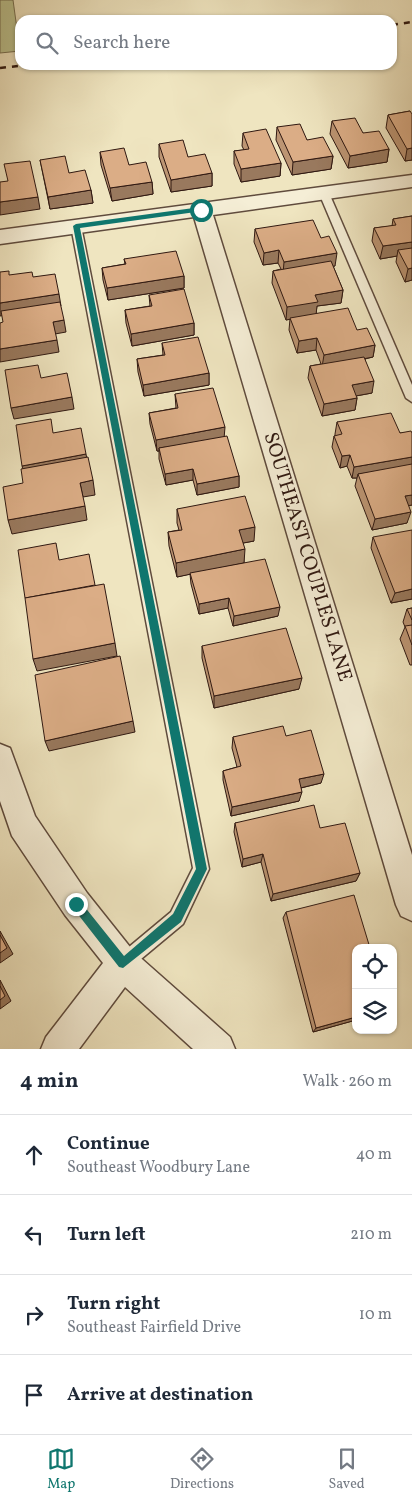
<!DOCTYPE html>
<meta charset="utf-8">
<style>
body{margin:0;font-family:Vollkorn,serif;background:#f6f6f7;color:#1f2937}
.controls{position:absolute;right:15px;bottom:15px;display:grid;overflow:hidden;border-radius:10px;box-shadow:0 1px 4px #0004}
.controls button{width:45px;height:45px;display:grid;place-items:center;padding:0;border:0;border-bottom:1px solid #e0e1e3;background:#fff;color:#1f2937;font:25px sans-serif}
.stop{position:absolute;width:15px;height:15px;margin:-11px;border:4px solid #0f766e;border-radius:50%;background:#fff}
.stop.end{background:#0f766e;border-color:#fff;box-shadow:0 1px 5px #0008}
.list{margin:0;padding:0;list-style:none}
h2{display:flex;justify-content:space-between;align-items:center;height:65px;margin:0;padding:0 20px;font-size:21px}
h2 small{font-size:16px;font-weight:400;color:#747a83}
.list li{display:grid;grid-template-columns:32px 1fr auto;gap:15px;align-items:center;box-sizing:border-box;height:80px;padding:0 20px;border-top:1px solid #e0e1e3}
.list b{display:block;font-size:19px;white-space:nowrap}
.list p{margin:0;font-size:16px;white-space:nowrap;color:#747a83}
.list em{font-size:16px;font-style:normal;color:#747a83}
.icon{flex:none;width:28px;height:28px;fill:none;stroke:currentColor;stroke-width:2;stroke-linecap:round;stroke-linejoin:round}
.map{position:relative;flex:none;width:412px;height:1049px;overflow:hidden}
.search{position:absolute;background:#fff;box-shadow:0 1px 4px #0004;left:15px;right:15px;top:15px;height:55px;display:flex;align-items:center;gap:12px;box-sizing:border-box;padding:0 18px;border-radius:15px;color:#747a83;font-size:19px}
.sheet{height:385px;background:#fff}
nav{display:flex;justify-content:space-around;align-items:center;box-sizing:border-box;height:70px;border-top:1px solid #e0e1e3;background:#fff;font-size:14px;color:#747a83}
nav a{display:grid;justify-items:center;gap:2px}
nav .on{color:#0f766e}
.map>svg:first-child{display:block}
</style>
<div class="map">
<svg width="412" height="1049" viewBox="0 0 412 1049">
<rect width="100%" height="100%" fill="#efe5c0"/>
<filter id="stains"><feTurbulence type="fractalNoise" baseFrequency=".004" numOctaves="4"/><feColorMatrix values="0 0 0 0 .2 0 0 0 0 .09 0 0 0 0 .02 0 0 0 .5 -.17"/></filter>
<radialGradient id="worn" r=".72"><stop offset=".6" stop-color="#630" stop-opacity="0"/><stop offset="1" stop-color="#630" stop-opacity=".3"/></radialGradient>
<path fill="#bcc390" stroke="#766e50" d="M 0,0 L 13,0 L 20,51 L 0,53 Z"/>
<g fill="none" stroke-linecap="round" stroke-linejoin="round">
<g stroke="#5f4b3d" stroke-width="3">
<g id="service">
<path d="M 324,190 L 329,193 L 412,385 L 412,402 L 406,398 L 319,193 Z"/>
<path d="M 76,223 L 81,226 L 209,869 L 183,924 L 129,969 L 123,971 L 117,969 L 115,963 L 117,957 L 171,912 L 193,868 L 71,226 Z"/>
</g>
</g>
<g stroke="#5f4b3d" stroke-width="3">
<g id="minor">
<path d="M 412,175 L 412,187 L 213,215 L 412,855 L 412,921 L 401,916 L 396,905 L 194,217 L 0,244 L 0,230 Z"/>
<path d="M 0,744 L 10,748 L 35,816 L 87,893 L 134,952 L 230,1037 L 235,1049 L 193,1049 L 125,987 L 79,1049 L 41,1049 L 46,1037 L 103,963 L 65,915 L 12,836 L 0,801 Z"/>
</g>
</g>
<use href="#service" fill="#f5eed6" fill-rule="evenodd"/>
<use href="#minor" fill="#f5eed6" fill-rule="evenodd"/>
<g stroke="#2f1811" stroke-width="2.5" stroke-dasharray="6 6" stroke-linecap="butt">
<path d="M 392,25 L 412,22"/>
<path d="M 0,68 L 28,65"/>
</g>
</g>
<g fill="#bc9573" stroke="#2f1811">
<path d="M 410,111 L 412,160 L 405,161 L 386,128 L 388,115 Z"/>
<path d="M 332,121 L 363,133 L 389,149 L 387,162 L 348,168 L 330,134 Z"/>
<path d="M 277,127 L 307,140 L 333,156 L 331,169 L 292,175 L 276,140 Z"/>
<path d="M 243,133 L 281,163 L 280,176 L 241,182 L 234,164 L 234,151 L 244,150 L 242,146 Z"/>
<path d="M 159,144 L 188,157 L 212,173 L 212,186 L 171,192 L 159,157 Z"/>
<path d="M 100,152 L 129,165 L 152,182 L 153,194 L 112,201 L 101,165 Z"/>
<path d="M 40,160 L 69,173 L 91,190 L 93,203 L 50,209 Z"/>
<path d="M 412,216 L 412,280 L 405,282 L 396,262 L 397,256 L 380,259 L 372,241 L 374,228 L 392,226 L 393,219 Z"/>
<path d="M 255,229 L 321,238 L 335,266 L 333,266 L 343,290 L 341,303 L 317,306 L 316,313 L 357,330 L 375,345 L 373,357 L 365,359 L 372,393 L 356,396 L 357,398 L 355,410 L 322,416 L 308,378 L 310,366 L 321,364 L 316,350 L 297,353 L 289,330 L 290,319 L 286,320 L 272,283 L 273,271 L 281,269 L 278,263 L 263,265 L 254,242 Z"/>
<path d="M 124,259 L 184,276 L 184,288 L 108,300 L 103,280 L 102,268 L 125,264 Z"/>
<path d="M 149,295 L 194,323 L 194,335 L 132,346 L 126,323 L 125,310 L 150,306 Z"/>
<path d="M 162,343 L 209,373 L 209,385 L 144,396 L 138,372 L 137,359 L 163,355 Z"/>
<path d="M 175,394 L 224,436 L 239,476 L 239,487 L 197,495 L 193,480 L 166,485 L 159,459 L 159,451 L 157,451 L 150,424 L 149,413 L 176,408 Z"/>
<path d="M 337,422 L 400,433 L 412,433 L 412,505 L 408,506 L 407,523 L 372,530 L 355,486 L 357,478 L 352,478 L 347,466 L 340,468 L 332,447 L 334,436 L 335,436 L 335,434 Z"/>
<path d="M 177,509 L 254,541 L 243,543 L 244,563 L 278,616 L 233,626 L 228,608 L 199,614 L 191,584 L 190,574 L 177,577 L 169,546 L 168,532 L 179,530 L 177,523 Z"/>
<path d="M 373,537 L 412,599 L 391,603 L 371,548 Z"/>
<path d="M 412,608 L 412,665 L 410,665 L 400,639 L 405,627 L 403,622 L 407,609 Z"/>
<path d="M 202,646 L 299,689 L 214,708 L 202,658 Z"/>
<path d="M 286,736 L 321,783 L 301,788 L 299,801 L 231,816 L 223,780 L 223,771 L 237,767 L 232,748 L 233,737 Z"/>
<path d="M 235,823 L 320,828 L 360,873 L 356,881 L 271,901 L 261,862 L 242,867 L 234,832 Z"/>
<path d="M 286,912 L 356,948 L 356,1020 L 313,1032 L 283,918 Z"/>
</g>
<g fill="#99795e" stroke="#2f1811">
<path d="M 412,148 L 412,160 L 405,161 L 407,149 Z"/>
<path d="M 389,149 L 387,162 L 348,168 L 350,156 Z"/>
<path d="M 333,156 L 331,169 L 292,175 L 293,162 Z"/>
<path d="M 281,163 L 280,176 L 241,182 L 241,169 Z"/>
<path d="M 212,173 L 212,186 L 171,192 L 171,180 Z"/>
<path d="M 152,182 L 153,194 L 112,201 L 110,188 Z"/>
<path d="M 91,190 L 93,203 L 50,209 L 48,197 Z"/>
<path d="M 38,197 L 40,209 L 0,215 L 0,202 Z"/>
<path d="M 412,242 L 412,254 L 398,250 L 397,256 L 380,259 L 383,246 Z"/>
<path d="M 279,250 L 278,263 L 263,265 L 264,253 Z"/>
<path d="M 337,253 L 335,266 L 283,274 L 284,262 Z"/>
<path d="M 412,268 L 412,280 L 405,282 L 408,269 Z"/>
<path d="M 184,276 L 184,288 L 108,300 L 107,288 Z"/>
<path d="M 343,290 L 341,303 L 317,306 L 316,315 L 286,320 L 287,307 L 315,295 Z"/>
<path d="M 59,294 L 61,306 L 0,316 L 0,303 Z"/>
<path d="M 64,320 L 66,332 L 55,334 L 53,322 Z"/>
<path d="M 194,323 L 194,335 L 132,346 L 131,334 Z"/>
<path d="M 317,338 L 316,350 L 297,353 L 299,341 Z"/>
<path d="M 57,340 L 59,352 L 0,362 L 0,349 Z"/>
<path d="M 375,345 L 373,357 L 322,367 L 324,355 Z"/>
<path d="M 209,373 L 209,385 L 144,396 L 143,385 Z"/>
<path d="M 374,381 L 372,393 L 350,397 L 352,385 Z"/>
<path d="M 72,397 L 74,409 L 14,419 L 11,408 Z"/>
<path d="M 357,398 L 355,410 L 322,416 L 324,404 Z"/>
<path d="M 225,427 L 224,439 L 159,448 L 159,451 L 157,451 L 156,440 Z"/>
<path d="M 86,454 L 88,465 L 25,477 L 22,466 Z"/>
<path d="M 350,455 L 347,466 L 340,468 L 342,456 Z"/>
<path d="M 412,457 L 412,468 L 358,474 L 357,478 L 352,478 L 354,467 Z"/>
<path d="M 193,469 L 193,480 L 166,485 L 165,474 Z"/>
<path d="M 239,476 L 239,487 L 197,495 L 197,484 Z"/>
<path d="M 93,480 L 95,495 L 83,497 L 80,483 Z"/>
<path d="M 412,495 L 412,505 L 401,507 L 405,496 Z"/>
<path d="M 85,506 L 87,520 L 12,534 L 8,520 Z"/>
<path d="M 411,512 L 407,523 L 372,530 L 375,519 Z"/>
<path d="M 255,527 L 254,541 L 238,544 L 239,530 Z"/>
<path d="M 245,549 L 244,563 L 177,577 L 176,563 Z"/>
<path d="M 412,589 L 412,599 L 391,603 L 395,593 Z"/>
<path d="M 229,598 L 228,608 L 199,614 L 199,604 Z"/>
<path d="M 280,607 L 278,616 L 233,626 L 234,616 Z"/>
<path d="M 115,643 L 117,656 L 37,671 L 33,659 Z"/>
<path d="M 302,678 L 299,689 L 214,708 L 214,696 Z"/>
<path d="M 133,721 L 135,732 L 49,751 L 45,741 Z"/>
<path d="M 324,774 L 321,783 L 296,789 L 299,779 Z"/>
<path d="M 302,792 L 299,801 L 231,816 L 232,807 Z"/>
<path d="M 263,854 L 261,862 L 242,867 L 243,859 Z"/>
<path d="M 360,873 L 356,881 L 271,901 L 273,894 Z"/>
<path d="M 0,931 L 13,954 L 0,963 Z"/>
<path d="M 0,980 L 11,1001 L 0,1009 Z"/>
<path d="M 356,1017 L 356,1020 L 313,1032 L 316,1028 Z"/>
</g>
<g fill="#dbad86" stroke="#2f1811">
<path d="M 410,111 L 412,114 L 412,148 L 407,149 L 388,115 Z"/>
<path d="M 355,118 L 363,133 L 379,131 L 389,149 L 350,156 L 332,121 Z"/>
<path d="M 300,124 L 307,140 L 323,137 L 333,156 L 293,162 L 277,127 Z"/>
<path d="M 266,129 L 281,163 L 241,169 L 234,151 L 249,149 L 243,133 Z"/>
<path d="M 183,140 L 188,157 L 205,154 L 212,173 L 171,180 L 159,144 Z"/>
<path d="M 124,148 L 129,165 L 146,162 L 152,182 L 110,188 L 100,152 Z"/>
<path d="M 65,156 L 69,173 L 85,170 L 91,190 L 48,197 L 40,160 Z"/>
<path d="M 30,161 L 38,197 L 0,202 L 0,182 L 8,181 L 4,164 Z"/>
<path d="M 412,216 L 412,242 L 383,246 L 374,228 L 396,225 L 393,219 Z"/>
<path d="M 313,220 L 321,238 L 329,236 L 337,253 L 284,262 L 279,250 L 264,253 L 255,229 Z"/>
<path d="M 412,248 L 412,268 L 408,269 L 398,250 Z"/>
<path d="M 176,251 L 184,276 L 107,288 L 102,268 L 126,264 L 124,259 Z"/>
<path d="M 331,261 L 343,290 L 315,295 L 318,302 L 287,307 L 273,271 Z"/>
<path d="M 9,271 L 9,275 L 32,272 L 33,277 L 55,274 L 59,294 L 0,303 L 0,272 Z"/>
<path d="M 184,289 L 194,323 L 131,334 L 125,310 L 152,306 L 149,295 Z"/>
<path d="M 60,302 L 64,320 L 53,322 L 57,340 L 0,349 L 0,323 L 3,322 L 1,311 Z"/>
<path d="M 348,308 L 357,330 L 367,328 L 375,345 L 324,355 L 317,338 L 299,341 L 290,318 Z"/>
<path d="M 198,337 L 209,373 L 143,385 L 137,359 L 165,355 L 162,343 Z"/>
<path d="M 364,357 L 374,381 L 352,385 L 357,398 L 324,404 L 310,366 Z"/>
<path d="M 38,365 L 41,378 L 67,373 L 72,397 L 11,408 L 5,370 Z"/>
<path d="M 213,388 L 225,427 L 156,440 L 149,413 L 178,408 L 175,394 Z"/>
<path d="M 391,413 L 400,433 L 411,431 L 412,433 L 412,457 L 354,467 L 350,455 L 342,456 L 334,436 L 342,434 L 337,422 Z"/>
<path d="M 51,419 L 53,433 L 81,428 L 86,454 L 22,466 L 16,425 Z"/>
<path d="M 227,436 L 239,476 L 197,484 L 193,469 L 165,474 L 159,448 Z"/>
<path d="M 88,457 L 93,480 L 80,483 L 85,506 L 8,520 L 3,487 L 23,483 L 21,469 Z"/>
<path d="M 412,464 L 412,495 L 405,496 L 411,512 L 375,519 L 358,474 Z"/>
<path d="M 245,496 L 255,527 L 239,530 L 245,549 L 176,563 L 168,532 L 182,530 L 177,509 Z"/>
<path d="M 412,530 L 412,589 L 395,593 L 373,537 Z"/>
<path d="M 56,543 L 59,560 L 89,554 L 95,585 L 25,598 L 18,550 Z"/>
<path d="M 265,559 L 280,607 L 234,616 L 229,598 L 199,604 L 190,573 Z"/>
<path d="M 104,584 L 115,643 L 33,659 L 25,598 Z"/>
<path d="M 412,608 L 412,620 L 407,609 Z"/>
<path d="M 412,625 L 412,645 L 405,626 Z"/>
<path d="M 286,628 L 302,678 L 214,696 L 202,646 Z"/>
<path d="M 120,656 L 133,721 L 45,741 L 35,675 Z"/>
<path d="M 283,726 L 286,736 L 311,730 L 324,774 L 299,779 L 302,792 L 232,807 L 223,771 L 241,766 L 233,737 Z"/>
<path d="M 314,805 L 320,828 L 345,823 L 360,873 L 273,894 L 263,854 L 243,859 L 235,823 Z"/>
<path d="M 354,895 L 370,948 L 356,948 L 356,1017 L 316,1028 L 286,912 Z"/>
<path d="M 0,935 L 7,948 L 0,953 Z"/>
<path d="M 0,986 L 5,996 L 0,1000 Z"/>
</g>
<path fill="#0f766e" d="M 201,207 L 204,210 L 203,211 L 80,228 L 207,869 L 181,922 L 123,968 L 119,967 L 73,908 L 73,901 L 80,901 L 124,956 L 173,914 L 196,869 L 73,226 L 76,224 Z"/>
<g text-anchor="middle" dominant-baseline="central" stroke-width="4.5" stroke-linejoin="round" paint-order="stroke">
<g font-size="20" fill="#2f1811" stroke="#f5eed6">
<text transform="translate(307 557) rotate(73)">SOUTHEAST COUPLES LANE</text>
</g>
</g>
<rect width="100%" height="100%" filter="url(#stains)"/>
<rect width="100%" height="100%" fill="url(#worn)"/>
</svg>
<div class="controls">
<button><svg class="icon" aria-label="locate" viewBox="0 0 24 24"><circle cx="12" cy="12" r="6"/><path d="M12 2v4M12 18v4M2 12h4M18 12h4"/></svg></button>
<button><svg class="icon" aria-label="layers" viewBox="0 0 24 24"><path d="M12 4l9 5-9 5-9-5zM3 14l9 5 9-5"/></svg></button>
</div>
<div class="stop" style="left:201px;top:210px"></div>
<div class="stop end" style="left:76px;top:904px"></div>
<div class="search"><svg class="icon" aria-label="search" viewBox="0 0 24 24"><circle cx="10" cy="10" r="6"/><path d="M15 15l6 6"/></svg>Search here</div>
</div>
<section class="sheet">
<h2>4 min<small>Walk · 260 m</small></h2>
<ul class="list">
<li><svg class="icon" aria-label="ahead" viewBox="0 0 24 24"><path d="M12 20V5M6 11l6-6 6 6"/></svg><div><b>Continue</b><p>Southeast Woodbury Lane</p></div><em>40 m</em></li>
<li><svg class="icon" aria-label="left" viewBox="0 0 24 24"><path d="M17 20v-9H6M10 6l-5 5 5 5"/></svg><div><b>Turn left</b></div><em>210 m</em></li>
<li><svg class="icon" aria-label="right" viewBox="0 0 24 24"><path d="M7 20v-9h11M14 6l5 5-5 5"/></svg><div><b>Turn right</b><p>Southeast Fairfield Drive</p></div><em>10 m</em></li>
<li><svg class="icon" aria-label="arrive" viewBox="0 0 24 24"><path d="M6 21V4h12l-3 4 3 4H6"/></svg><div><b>Arrive at destination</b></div></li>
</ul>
</section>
<nav>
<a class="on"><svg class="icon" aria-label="map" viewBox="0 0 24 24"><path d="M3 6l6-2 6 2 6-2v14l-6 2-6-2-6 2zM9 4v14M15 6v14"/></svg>Map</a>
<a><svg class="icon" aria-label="directions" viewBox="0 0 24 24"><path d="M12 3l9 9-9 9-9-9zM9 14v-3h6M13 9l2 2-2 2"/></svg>Directions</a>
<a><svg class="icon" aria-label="saved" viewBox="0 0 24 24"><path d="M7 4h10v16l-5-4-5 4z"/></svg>Saved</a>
</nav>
